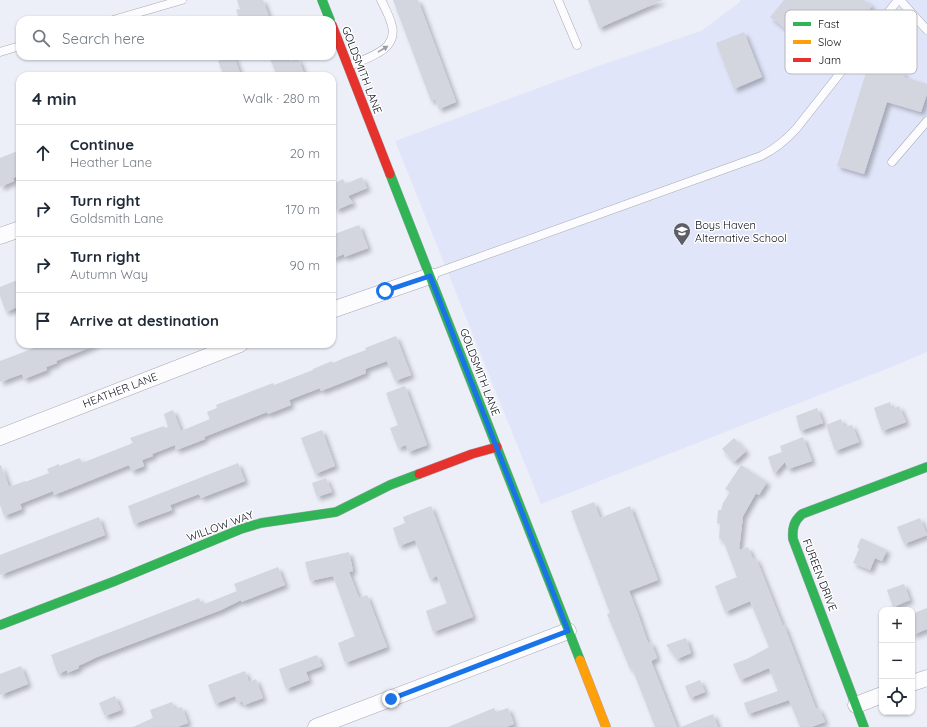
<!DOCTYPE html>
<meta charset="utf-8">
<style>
body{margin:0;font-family:Quicksand,sans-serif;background:#f6f6f7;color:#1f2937}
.controls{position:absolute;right:12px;bottom:12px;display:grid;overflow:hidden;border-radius:8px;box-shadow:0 1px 3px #0004}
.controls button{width:36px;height:36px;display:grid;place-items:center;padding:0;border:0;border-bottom:1px solid #e0e1e3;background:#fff;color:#1f2937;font:20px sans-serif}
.stop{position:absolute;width:12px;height:12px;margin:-9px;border:3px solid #1a73e8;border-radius:50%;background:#fff}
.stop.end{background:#1a73e8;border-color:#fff;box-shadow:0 1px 4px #0008}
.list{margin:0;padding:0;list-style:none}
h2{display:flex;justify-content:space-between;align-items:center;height:52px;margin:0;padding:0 16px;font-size:17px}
h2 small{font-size:13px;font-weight:400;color:#747a83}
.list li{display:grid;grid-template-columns:26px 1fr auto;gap:12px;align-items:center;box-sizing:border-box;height:56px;padding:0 16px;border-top:1px solid #e0e1e3}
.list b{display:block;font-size:15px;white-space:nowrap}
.list p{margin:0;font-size:13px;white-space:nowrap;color:#747a83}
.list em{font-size:13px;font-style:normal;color:#747a83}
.icon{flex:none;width:22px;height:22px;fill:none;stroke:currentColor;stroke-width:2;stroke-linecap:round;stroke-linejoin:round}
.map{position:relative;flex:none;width:927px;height:727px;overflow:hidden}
.search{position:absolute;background:#fff;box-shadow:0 1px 3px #0004;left:16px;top:16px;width:320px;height:44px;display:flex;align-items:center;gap:10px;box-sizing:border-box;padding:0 14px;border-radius:12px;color:#747a83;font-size:15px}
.panel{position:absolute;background:#fff;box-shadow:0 1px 3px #0004;left:16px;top:72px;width:320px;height:276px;border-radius:12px}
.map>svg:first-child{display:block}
</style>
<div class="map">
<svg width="927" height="727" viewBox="0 0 927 727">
<defs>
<filter id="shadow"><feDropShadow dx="3.5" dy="3.5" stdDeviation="2" flood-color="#0004"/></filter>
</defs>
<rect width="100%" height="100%" fill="#eceef8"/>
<path fill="#e0e5f9" d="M 740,0 L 927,0 L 927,352 L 894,366 L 541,504 L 395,141 L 590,69 L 701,31 L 740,2 Z"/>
<g fill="#d3d5df" filter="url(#shadow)">
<path d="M 237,0 L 263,0 L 270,20 L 240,20 L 236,10 L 240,9 Z"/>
<path d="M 393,0 L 418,0 L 456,102 L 439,109 L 435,99 L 431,101 Z"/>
<path d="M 588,0 L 663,0 L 599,28 Z"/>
<path d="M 784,0 L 864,0 L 872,6 L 828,62 L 770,17 Z"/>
<path d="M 744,32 L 762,77 L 734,89 L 716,43 Z"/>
<path d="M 232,56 L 234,56 L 241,76 L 224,76 L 218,61 Z"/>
<path d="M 269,56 L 286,56 L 288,62 L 298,58 L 305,76 L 277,76 Z"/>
<path d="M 868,66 L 891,73 L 893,70 L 905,73 L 904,77 L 927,84 L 927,94 L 921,112 L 887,102 L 864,174 L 837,166 Z"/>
<path d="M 20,150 L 20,175 L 13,178 L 14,181 L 0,187 L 0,158 Z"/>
<path d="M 362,177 L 367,188 L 348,196 L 353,203 L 336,210 L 332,201 L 332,184 L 343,179 L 345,184 Z"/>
<path d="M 359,225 L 368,248 L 344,257 L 344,254 L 332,259 L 332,235 Z"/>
<path d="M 20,279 L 20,306 L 6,312 L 0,296 L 0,287 Z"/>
<path d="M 396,336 L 411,375 L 395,381 L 387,361 L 365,369 L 366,373 L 349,380 L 321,391 L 320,388 L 289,400 L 291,405 L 268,414 L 267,412 L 204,437 L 205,439 L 187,446 L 176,450 L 175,445 L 152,454 L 153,456 L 142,460 L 144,466 L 132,471 L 129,465 L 54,495 L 53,491 L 20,504 L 22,509 L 4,516 L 0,505 L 0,465 L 1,465 L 9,487 L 25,481 L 25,482 L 49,473 L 47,469 L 59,464 L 59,466 L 80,458 L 82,463 L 133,443 L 130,438 L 164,426 L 165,428 L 168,427 L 164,414 L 173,410 L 181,431 L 210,419 L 207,412 L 217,408 L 216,405 L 273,383 L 274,385 L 313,370 L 313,369 L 332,361 L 333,363 L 344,358 L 366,350 L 365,348 Z"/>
<path d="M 36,344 L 96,344 L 96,345 L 56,361 L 57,363 L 46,367 L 47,370 L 24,379 L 22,374 L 0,382 L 0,361 L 37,347 Z"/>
<path d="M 405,386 L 427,445 L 408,452 L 406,445 L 398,448 L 390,428 L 398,425 L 386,393 Z"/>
<path d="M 890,402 L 892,409 L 899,406 L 906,422 L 882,431 L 874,408 Z"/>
<path d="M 817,408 L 823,423 L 800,431 L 796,416 Z"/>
<path d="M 841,419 L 844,427 L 852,425 L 859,442 L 835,451 L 826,425 Z"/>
<path d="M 322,430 L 335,466 L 315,474 L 301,438 Z"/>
<path d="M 803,437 L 812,461 L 788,469 L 785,462 L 774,474 L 768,457 L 782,452 L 780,446 Z"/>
<path d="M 734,438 L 746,451 L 734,462 L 722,449 Z"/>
<path d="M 238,463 L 245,481 L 201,498 L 199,494 L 170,505 L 172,510 L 134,524 L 128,506 Z"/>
<path d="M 741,465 L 767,482 L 759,495 L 756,493 L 743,516 L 739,550 L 748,547 L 753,559 L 756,558 L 783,626 L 784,625 L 816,709 L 819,708 L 825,722 L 811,727 L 800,727 L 789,700 L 748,714 L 744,703 L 778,691 L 769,668 L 740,680 L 733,664 L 747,659 L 769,647 L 750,601 L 725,612 L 715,586 L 737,577 L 723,540 L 719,539 L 720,524 L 717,523 L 718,510 L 721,510 L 723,503 L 730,492 L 725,489 Z"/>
<path d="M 326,478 L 332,492 L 317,497 L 312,483 Z"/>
<path d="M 594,502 L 600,518 L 630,506 L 658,580 L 629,591 L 638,614 L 648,643 L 651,642 L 657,658 L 651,661 L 677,727 L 655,727 L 632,668 L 630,669 L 607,614 L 610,613 L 571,511 Z"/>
<path d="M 431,506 L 473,617 L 433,632 L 426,611 L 447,603 L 437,576 L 430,579 L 415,540 L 399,546 L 393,528 L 405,523 L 403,517 Z"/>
<path d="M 99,517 L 105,535 L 0,575 L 0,555 Z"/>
<path d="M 920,518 L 927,535 L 904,544 L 897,527 Z"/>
<path d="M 861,538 L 887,550 L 882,561 L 875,558 L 870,570 L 853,563 L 859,549 L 857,547 Z"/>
<path d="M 349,552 L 353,571 L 349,572 L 359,598 L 367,595 L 387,647 L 345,663 L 338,643 L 355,636 L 333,576 L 310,581 L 305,562 Z"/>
<path d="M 278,567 L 285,585 L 241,602 L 241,600 L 221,610 L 97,657 L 78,666 L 79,668 L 67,673 L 67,670 L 58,674 L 51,655 L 199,598 L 202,605 L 237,591 L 234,584 Z"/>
<path d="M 904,584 L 910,600 L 893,607 L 887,590 Z"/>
<path d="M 927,608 L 927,629 L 912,635 L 912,614 Z"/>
<path d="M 686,638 L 691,653 L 677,659 L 666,645 Z"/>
<path d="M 317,655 L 322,666 L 306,672 L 309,680 L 286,689 L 279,669 Z"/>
<path d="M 21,666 L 28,684 L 0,695 L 0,674 Z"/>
<path d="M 245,671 L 249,682 L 256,679 L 263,698 L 244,705 L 242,701 L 238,703 L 235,696 L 215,704 L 208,685 Z"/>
<path d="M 700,680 L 705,692 L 690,698 L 685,686 Z"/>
<path d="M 115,696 L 121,710 L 105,716 L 99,703 Z"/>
<path d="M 172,702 L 174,709 L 182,707 L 188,723 L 177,727 L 133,727 L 153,718 L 150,710 Z"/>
<path d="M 494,708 L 496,712 L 508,708 L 514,724 L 506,727 L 448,727 Z"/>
<path d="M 713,714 L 718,727 L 681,727 Z"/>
</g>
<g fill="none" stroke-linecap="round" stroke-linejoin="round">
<g stroke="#a7a9b3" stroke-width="9">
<g id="lane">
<path d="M 558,0 L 577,45"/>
<path d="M 900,0 L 927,30"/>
<path d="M 113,20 L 182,0"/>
<path d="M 0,52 L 20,46"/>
<path d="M 349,66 C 366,58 398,51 392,26 C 390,17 385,8 381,0"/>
<path d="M 892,162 L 927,121"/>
<path d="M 430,275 L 761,156 C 775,149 786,140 796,129 L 898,0"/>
</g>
</g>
<g stroke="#a7a9b3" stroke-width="17">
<g id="street">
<path d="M 0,236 L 20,229"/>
<path d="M 332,310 L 430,276"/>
<path d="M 0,437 L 240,344"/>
<path d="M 912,683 L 927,678"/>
<path d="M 856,705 L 882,695"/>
<path d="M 316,727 L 568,631"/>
</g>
</g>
<g stroke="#a7a9b3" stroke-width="10">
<g id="fast">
<path d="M 322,0 L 330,20"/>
<path d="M 390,174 L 580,660"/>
<path d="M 0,625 L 115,581 L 241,529 L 261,523 L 336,512 L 390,485 L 419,474"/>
<path d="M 864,727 L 793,539 C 792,528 794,521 802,514 L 927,467"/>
</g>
</g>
<g stroke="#a7a9b3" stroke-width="10">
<path id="slow" d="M 580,660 L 606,727"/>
</g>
<g stroke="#a7a9b3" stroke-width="10">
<g id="jam">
<path d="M 332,25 L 390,174"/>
<path d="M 419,474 L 472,454 L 497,447"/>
</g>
</g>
<use href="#lane" stroke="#fcfcfe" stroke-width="8"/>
<use href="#street" stroke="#fcfcfe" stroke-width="16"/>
<use href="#fast" stroke="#30b455" stroke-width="9"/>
<use href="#slow" stroke="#ff9f0a" stroke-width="9"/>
<use href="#jam" stroke="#e5322d" stroke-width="9"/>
</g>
<defs><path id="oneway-solid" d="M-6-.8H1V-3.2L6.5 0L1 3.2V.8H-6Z"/></defs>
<use fill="#9d9ea2" href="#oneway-solid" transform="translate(383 49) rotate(-31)"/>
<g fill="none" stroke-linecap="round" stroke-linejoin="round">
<path stroke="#1a73e8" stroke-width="5" d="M 385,291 L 430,276 L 568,631 L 391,699"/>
</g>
<defs>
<g id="school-pin" transform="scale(0.9)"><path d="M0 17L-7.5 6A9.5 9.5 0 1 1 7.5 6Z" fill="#5c5e67" stroke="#fff"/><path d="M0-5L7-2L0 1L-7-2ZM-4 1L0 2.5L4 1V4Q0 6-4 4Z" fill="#fff"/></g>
</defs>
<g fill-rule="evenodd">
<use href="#school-pin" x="682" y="231"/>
</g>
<g text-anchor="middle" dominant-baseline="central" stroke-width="3" stroke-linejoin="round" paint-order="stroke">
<g font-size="11" fill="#0e1019" stroke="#fff">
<text transform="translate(362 70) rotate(69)">GOLDSMITH LANE</text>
<text transform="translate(480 372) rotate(69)">GOLDSMITH LANE</text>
<text transform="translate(120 390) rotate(-21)">HEATHER LANE</text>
<text transform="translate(220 526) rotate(-20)">WILLOW WAY</text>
<text transform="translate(820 575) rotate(69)">FUREEN DRIVE</text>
</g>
<g font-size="11" fill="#0e1019" stroke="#fff" text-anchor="start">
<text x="695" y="225">Boys Haven<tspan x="695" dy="13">Alternative School</tspan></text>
</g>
</g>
<rect x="785" y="10" width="132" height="64" rx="6" fill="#fff" stroke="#b7b7ba" stroke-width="1"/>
<rect x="793" y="22" width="18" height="4" fill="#30b455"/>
<rect x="793" y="40" width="18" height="4" fill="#ff9f0a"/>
<rect x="793" y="58" width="18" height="4" fill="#e5322d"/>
<g font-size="11" fill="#0e1019">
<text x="818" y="28">Fast</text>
<text x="818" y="46">Slow</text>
<text x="818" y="64">Jam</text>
</g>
</svg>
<div class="controls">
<button>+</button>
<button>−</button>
<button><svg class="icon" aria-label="locate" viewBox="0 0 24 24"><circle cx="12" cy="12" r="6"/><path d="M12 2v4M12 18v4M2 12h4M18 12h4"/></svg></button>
</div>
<div class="stop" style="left:385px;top:291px"></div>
<div class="stop end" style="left:391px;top:699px"></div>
<div class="search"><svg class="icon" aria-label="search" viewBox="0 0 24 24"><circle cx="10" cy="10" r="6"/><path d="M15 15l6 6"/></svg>Search here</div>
<section class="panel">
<h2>4 min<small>Walk · 280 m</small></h2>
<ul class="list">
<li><svg class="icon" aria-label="ahead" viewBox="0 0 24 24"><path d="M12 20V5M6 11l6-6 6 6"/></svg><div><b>Continue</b><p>Heather Lane</p></div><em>20 m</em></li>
<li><svg class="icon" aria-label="right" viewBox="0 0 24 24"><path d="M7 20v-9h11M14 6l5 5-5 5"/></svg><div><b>Turn right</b><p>Goldsmith Lane</p></div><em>170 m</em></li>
<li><svg class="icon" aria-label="right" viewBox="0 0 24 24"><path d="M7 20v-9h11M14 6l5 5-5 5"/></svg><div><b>Turn right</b><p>Autumn Way</p></div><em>90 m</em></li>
<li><svg class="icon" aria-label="arrive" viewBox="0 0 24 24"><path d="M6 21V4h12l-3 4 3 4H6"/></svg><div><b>Arrive at destination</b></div></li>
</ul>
</section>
</div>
